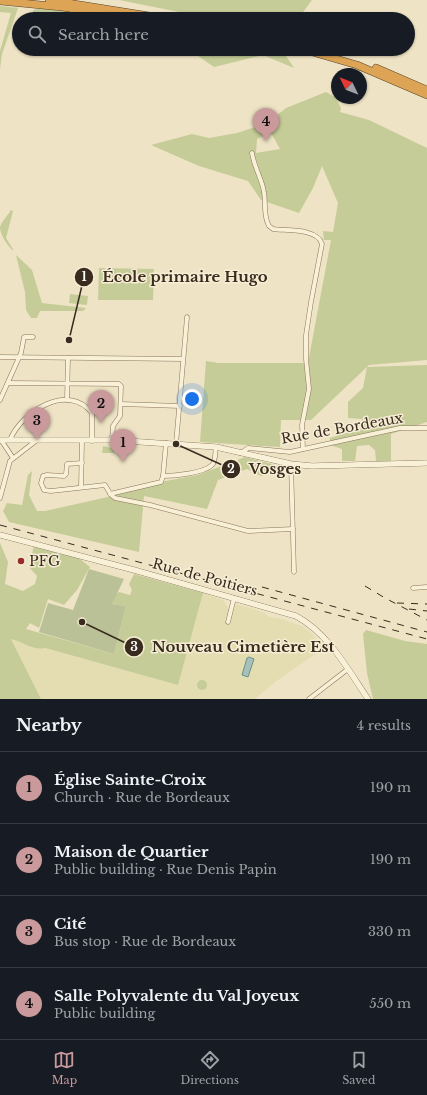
<!DOCTYPE html>
<meta charset="utf-8">
<style>
body{margin:0;font-family:"Libre Baskerville",serif;background:#20242c;color:#f1f3f6}
.compass{position:absolute;left:331px;top:68px;width:36px;height:36px;border-radius:50%;background:#171b24;box-shadow:0 1px 3px #0004;rotate:313deg}
.you{position:absolute;left:192px;top:399px;width:14px;height:14px;margin:-10px;border:3px solid #fff;border-radius:50%;background:#1a73e8;box-shadow:0 0 0 6px #1a73e833}
.badge{display:grid;place-items:center;width:26px;height:26px;border-radius:50%;background:#c9999b;color:#111;font-size:13px;font-weight:700}
.pin{position:absolute;translate:-50% -33px;filter:drop-shadow(0 1px 2px #0008)}
.pin::after{content:'';position:absolute;top:21px;width:14px;height:12px;background:inherit;clip-path:polygon(0 0,100% 0,50% 100%)}
.list{margin:0;padding:0;list-style:none}
h2{display:flex;justify-content:space-between;align-items:center;height:52px;margin:0;padding:0 16px;font-size:17px}
h2 small{font-size:13px;font-weight:400;color:#9ea1a6}
.list li{display:grid;grid-template-columns:26px 1fr auto;gap:12px;align-items:center;box-sizing:border-box;height:72px;padding:0 16px;border-top:1px solid #363941}
.list b{display:block;font-size:15px;white-space:nowrap}
.list p{margin:0;font-size:13px;white-space:nowrap;color:#9ea1a6}
.list em{font-size:13px;font-style:normal;color:#9ea1a6}
.icon{flex:none;width:22px;height:22px;fill:none;stroke:currentColor;stroke-width:2;stroke-linecap:round;stroke-linejoin:round}
.map{position:relative;flex:none;width:427px;height:699px;overflow:hidden}
.search{position:absolute;background:#171b24;box-shadow:0 1px 3px #0004;left:12px;right:12px;top:12px;height:44px;display:flex;align-items:center;gap:10px;box-sizing:border-box;padding:0 14px;border-radius:22px;color:#9ea1a6;font-size:15px}
.sheet{height:340px;background:#171b24}
nav{display:flex;justify-content:space-around;align-items:center;box-sizing:border-box;height:56px;border-top:1px solid #363941;background:#171b24;font-size:11px;color:#9ea1a6}
nav a{display:grid;justify-items:center;gap:2px}
nav .on{color:#c9999b}
.map>svg:first-child{display:block}
</style>
<div class="map">
<svg width="427" height="699" viewBox="0 0 427 699">
<rect width="100%" height="100%" fill="#eee3c4"/>
<path fill="#e4ddb2" d="M 203,593 L 223,600 L 228,608 L 234,609 L 236,604 L 263,612 L 269,617 L 279,618 L 302,626 L 311,633 L 324,648 L 275,682 L 255,699 L 41,699 L 11,639 L 178,685 Z"/>
<g fill="#c5cc98">
<path d="M 119,0 L 312,0 L 298,19 L 214,19 Z"/>
<path d="M 0,6 L 18,8 L 2,54 L 0,69 L 0,51 L 11,13 L 0,12 Z"/>
<path d="M 41,8 L 116,19 L 55,19 L 33,17 L 33,10 Z"/>
<path d="M 139,49 L 267,49 L 284,53 L 294,68 L 263,55 L 214,67 L 198,56 L 150,53 Z"/>
<path d="M 326,92 L 335,97 L 341,108 L 340,112 L 369,120 L 427,148 L 427,360 L 369,365 L 311,420 L 281,420 L 280,447 L 200,442 L 206,361 L 218,363 L 308,363 L 331,240 L 324,240 L 323,231 L 333,232 L 338,203 L 322,166 L 313,188 L 299,213 L 261,200 L 248,181 L 199,166 L 151,145 L 192,134 L 209,138 L 237,133 L 264,124 L 270,133 L 257,139 L 256,153 L 280,149 L 266,124 L 286,108 Z"/>
<path d="M 11,210 L 13,211 L 6,238 L 14,251 C 8,247 0,235 0,227 C 2,221 8,215 11,210 Z"/>
<path d="M 16,255 L 32,270 L 42,303 L 86,308 L 83,311 L 40,311 L 37,318 L 31,318 L 26,310 L 25,292 Z"/>
<path d="M 99,268 L 154,269 L 153,300 L 98,300 Z"/>
<path d="M 70,294 L 88,296 L 87,305 L 69,303 Z"/>
<path d="M 427,365 L 427,422 L 391,434 L 391,461 L 376,461 L 375,450 L 369,445 L 357,446 L 355,461 L 342,461 L 342,449 L 330,445 L 330,438 L 362,428 L 362,419 L 348,418 L 348,402 L 363,388 L 367,367 Z"/>
<path d="M 103,446 L 115,449 L 115,453 L 102,453 Z"/>
<path d="M 245,457 L 287,468 L 261,476 L 247,469 L 218,480 L 207,509 L 144,496 L 139,552 L 9,522 L 3,511 L 7,503 L 22,505 L 28,475 L 32,471 L 29,495 L 37,511 L 45,511 L 108,497 L 150,484 L 198,475 Z"/>
<path d="M 0,543 L 8,562 L 5,584 L 23,591 L 35,584 L 37,576 L 29,567 L 34,545 L 76,556 L 90,567 L 77,590 L 64,605 L 48,599 L 39,628 L 30,623 L 26,629 L 114,654 L 126,606 L 112,604 L 116,594 L 119,592 L 130,595 L 132,590 L 129,584 L 134,574 L 203,593 L 178,685 L 45,648 C 33,651 22,641 11,639 L 41,699 L 0,699 Z"/>
<path d="M 366,630 L 405,641 L 427,644 L 427,699 L 373,699 L 367,673 L 363,634 Z"/>
<circle cx="202" cy="685" r="5"/>
</g>
<path fill="#bbc197" d="M 89,569 L 124,579 L 112,604 L 126,606 L 114,654 L 39,632 L 48,603 L 73,610 Z"/>
<path fill="#a6c1ba" stroke="#6d9088" d="M 249,657 L 254,659 L 248,677 L 242,675 L 247,658 Z"/>
<g fill="none" stroke-linecap="round" stroke-linejoin="round">
<g stroke="#89745b" stroke-width="5">
<g id="street">
<path d="M 252,153 C 254,167 262,179 264,192 C 266,203 263,216 269,226 L 273,229 C 286,231 318,228 322,244 L 311,302 L 306,335 L 306,359 L 309,389 L 302,425 L 303,449"/>
<path d="M 0,357 L 183,359"/>
<path d="M 9,383 L 119,384 L 121,386 L 120,416 L 113,426 L 112,440"/>
<path d="M 0,400 L 21,353 L 24,337 L 33,337"/>
<path d="M 67,400 L 68,358"/>
<path d="M 121,404 L 180,406"/>
<path d="M 1,440 L 13,458"/>
<path d="M 10,440 C 21,412 68,382 92,413 L 92,441"/>
<path d="M 176,444 L 187,317"/>
<path d="M 241,453 L 248,448 L 290,452 L 400,428 L 427,428"/>
<path d="M 82,463 L 67,464 L 66,474 L 64,476 L 47,475 L 43,476 L 41,483 L 44,490 L 51,491 L 105,485 L 111,495 L 115,498 L 150,505 L 248,531 L 293,529"/>
<path d="M 291,464 L 294,572"/>
<path d="M 163,476 L 166,443"/>
<path d="M 81,487 L 82,441"/>
<path d="M 110,494 L 161,482 L 163,476 C 175,476 204,473 212,465 C 216,462 215,451 216,447"/>
<path d="M 0,498 L 10,461 L 37,440"/>
<path d="M 413,588 L 427,587"/>
<path d="M 228,622 L 234,598"/>
<path d="M 309,699 L 348,669"/>
</g>
</g>
<g stroke="#6b553e" stroke-width="6">
<g id="secondary">
<path d="M 0,440 L 112,440 L 216,447 L 291,464 L 312,466 L 427,463"/>
<path d="M 0,535 L 134,570 L 296,616 C 329,634 347,668 368,699"/>
</g>
</g>
<g stroke="#57422f" stroke-width="8">
<g id="highway">
<path d="M 49,0 L 168,19"/>
<path d="M 0,1 L 62,7 L 139,19"/>
<path d="M 302,49 L 357,65 L 427,95"/>
<path d="M 376,68 L 427,90"/>
</g>
</g>
<use href="#street" stroke="#f9f0d8" stroke-width="4"/>
<use href="#secondary" stroke="#f9f0d8" stroke-width="5.5"/>
<use href="#highway" stroke="#dda455" stroke-width="7"/>
<g stroke="#392c1f" stroke-width="1" stroke-dasharray="7 7" stroke-linecap="butt">
<path d="M 0,525 L 427,639"/>
<path d="M 365,586 L 385,598 L 427,620"/>
<path d="M 262,587 L 427,632"/>
<path d="M 397,603 L 427,604"/>
<path d="M 409,609 L 427,611"/>
</g>
</g>
<circle fill="#982c2b" stroke="#f6edd4" stroke-width="1.5" cx="21" cy="561" r="4"/>
<g text-anchor="middle" dominant-baseline="central" stroke-width="3" stroke-linejoin="round" paint-order="stroke">
<g font-size="14" fill="#392c1f" stroke="#f6edd4">
<text transform="translate(342 428) rotate(-10)">Rue de Bordeaux</text>
<text transform="translate(205 577) rotate(15)">Rue de Poitiers</text>
</g>
<g font-size="14" fill="#392c1f" stroke="#f6edd4" text-anchor="start">
<text x="29" y="561">PFG</text>
</g>
</g>
<path fill="none" stroke="#392c1f" stroke-width="1.5" d="M69 340L84 277M176 444L231 469M82 622L134 647"/>
<g fill="#392c1f" stroke="#f6edd4" stroke-width="1.5">
<circle cx="69" cy="340" r="4"/>
<circle cx="176" cy="444" r="4"/>
<circle cx="82" cy="622" r="4"/>
<circle cx="84" cy="277" r="10"/>
<circle cx="231" cy="469" r="10"/>
<circle cx="134" cy="647" r="10"/>
</g>
<g font-size="12" text-anchor="middle" font-weight="bold" fill="#fff">
<text x="84" y="281">1</text>
<text x="231" y="473">2</text>
<text x="134" y="651">3</text>
</g>
<g font-size="15" text-anchor="middle" font-weight="bold" fill="#392c1f" stroke="#f6edd4" stroke-width="3" stroke-linejoin="round" paint-order="stroke">
<text x="185" y="282">École primaire Hugo</text>
<text x="275" y="474">Vosges</text>
<text x="243" y="652">Nouveau Cimetière Est</text>
</g>
</svg>
<svg class="compass" viewBox="-18 -18 36 36"><path d="M0-13l5 13h-10z" fill="#e53935"/><path d="M0 13l5-13h-10z" fill="#9ea1a6"/></svg>
<div class="you"></div>
<div class="pin badge" style="left:123px;top:462px">1</div>
<div class="pin badge" style="left:101px;top:423px">2</div>
<div class="pin badge" style="left:37px;top:440px">3</div>
<div class="pin badge" style="left:266px;top:141px">4</div>
<div class="search"><svg class="icon" aria-label="search" viewBox="0 0 24 24"><circle cx="10" cy="10" r="6"/><path d="M15 15l6 6"/></svg>Search here</div>
</div>
<section class="sheet">
<h2>Nearby<small>4 results</small></h2>
<ul class="list">
<li><span class="badge">1</span><div><b>Église Sainte-Croix</b><p>Church · Rue de Bordeaux</p></div><em>190 m</em></li>
<li><span class="badge">2</span><div><b>Maison de Quartier</b><p>Public building · Rue Denis Papin</p></div><em>190 m</em></li>
<li><span class="badge">3</span><div><b>Cité</b><p>Bus stop · Rue de Bordeaux</p></div><em>330 m</em></li>
<li><span class="badge">4</span><div><b>Salle Polyvalente du Val Joyeux</b><p>Public building</p></div><em>550 m</em></li>
</ul>
</section>
<nav>
<a class="on"><svg class="icon" aria-label="map" viewBox="0 0 24 24"><path d="M3 6l6-2 6 2 6-2v14l-6 2-6-2-6 2zM9 4v14M15 6v14"/></svg>Map</a>
<a><svg class="icon" aria-label="directions" viewBox="0 0 24 24"><path d="M12 3l9 9-9 9-9-9zM9 14v-3h6M13 9l2 2-2 2"/></svg>Directions</a>
<a><svg class="icon" aria-label="saved" viewBox="0 0 24 24"><path d="M7 4h10v16l-5-4-5 4z"/></svg>Saved</a>
</nav>
